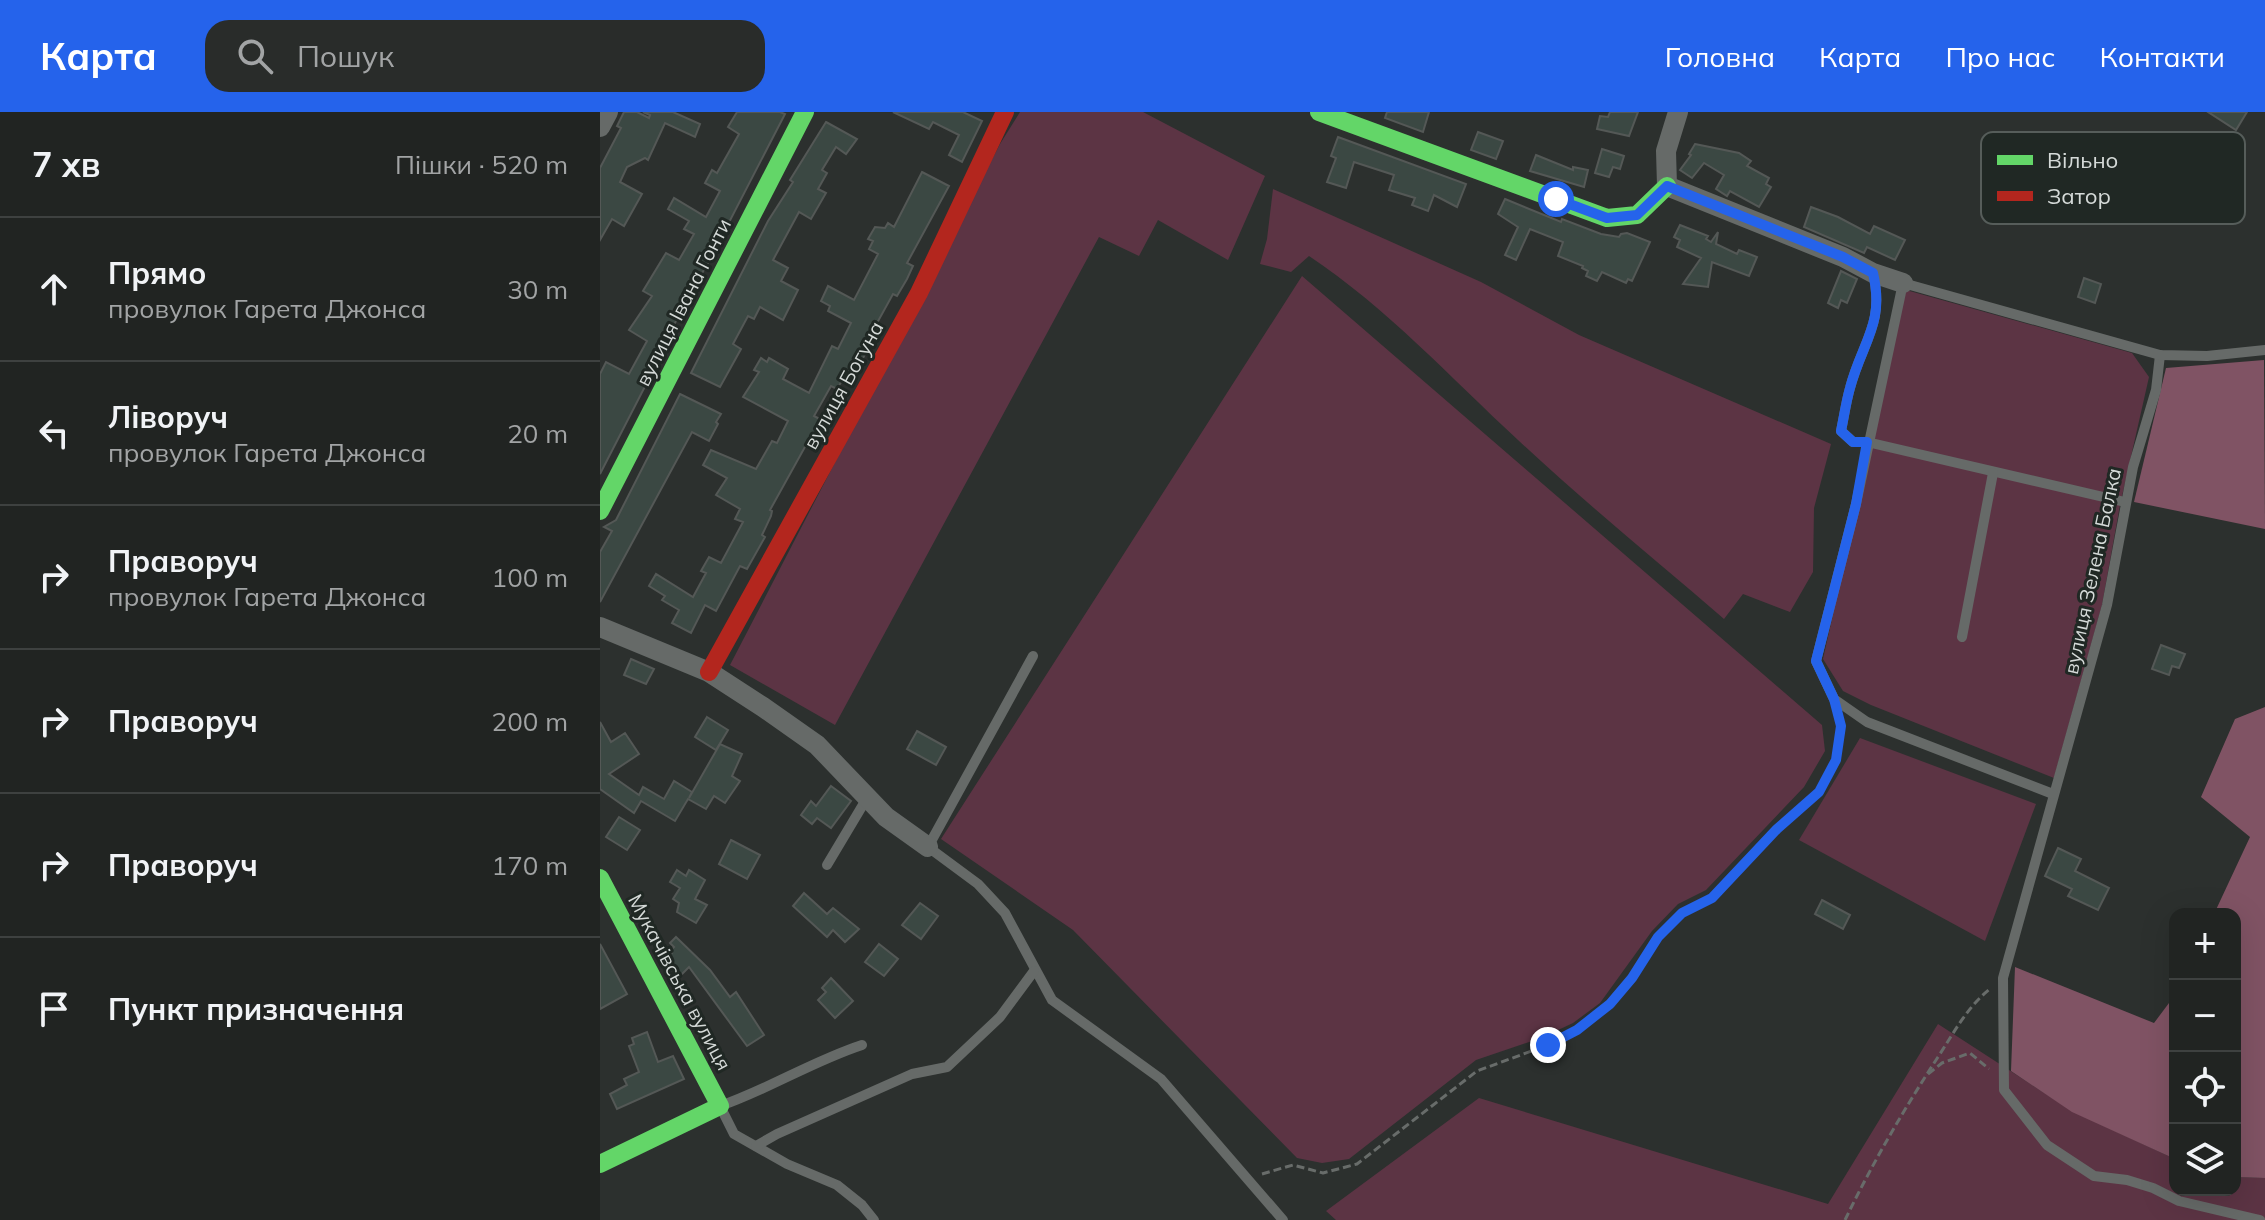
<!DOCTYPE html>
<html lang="uk">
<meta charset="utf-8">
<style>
body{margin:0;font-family:Mulish,sans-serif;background:#292c2a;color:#f1f3f6}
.controls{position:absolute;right:24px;bottom:24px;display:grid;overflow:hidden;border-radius:16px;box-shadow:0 8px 32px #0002}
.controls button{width:72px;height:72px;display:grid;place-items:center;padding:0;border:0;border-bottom:2px solid #3e4140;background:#212422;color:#f1f3f6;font:40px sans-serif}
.stop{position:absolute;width:24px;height:24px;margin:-18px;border:6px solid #2563eb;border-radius:50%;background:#fff}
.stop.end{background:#2563eb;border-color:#fff;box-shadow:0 2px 8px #0008}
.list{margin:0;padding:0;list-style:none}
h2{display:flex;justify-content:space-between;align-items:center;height:104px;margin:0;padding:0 32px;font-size:34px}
h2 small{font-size:26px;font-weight:400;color:#a2a4a5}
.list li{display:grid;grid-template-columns:52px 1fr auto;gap:24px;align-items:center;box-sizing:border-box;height:144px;padding:0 32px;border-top:2px solid #3e4140}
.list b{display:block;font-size:30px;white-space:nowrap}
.list p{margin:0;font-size:26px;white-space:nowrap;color:#a2a4a5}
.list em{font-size:26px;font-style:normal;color:#a2a4a5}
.icon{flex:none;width:44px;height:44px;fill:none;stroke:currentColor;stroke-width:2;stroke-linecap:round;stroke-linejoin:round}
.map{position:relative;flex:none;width:1665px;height:1108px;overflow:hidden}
header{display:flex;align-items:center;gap:48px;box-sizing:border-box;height:112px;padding:0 40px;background:#2563eb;color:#fff}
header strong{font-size:38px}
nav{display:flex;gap:44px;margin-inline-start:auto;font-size:28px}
.search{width:560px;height:72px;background:#292c2a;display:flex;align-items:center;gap:20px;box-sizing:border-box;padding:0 28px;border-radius:24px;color:#a2a4a5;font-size:30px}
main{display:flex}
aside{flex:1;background:#212422}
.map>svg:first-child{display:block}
</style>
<header>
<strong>Карта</strong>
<div class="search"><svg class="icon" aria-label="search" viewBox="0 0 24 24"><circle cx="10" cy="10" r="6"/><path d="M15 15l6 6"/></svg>Пошук</div>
<nav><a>Головна</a><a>Карта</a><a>Про нас</a><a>Контакти</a></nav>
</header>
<main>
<aside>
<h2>7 хв<small>Пішки · 520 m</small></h2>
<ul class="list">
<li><svg class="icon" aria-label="ahead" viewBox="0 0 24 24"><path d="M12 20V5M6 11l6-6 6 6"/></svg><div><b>Прямо</b><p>провулок Гарета Джонса</p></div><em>30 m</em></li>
<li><svg class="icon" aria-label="left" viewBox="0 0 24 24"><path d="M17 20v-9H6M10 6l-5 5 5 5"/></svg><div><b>Ліворуч</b><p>провулок Гарета Джонса</p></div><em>20 m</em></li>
<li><svg class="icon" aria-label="right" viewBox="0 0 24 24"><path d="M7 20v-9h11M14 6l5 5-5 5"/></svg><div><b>Праворуч</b><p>провулок Гарета Джонса</p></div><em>100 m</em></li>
<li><svg class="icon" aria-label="right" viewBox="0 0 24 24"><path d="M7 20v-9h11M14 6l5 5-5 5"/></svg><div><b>Праворуч</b></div><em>200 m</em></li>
<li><svg class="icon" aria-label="right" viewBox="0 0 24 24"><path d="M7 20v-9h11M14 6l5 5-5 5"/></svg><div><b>Праворуч</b></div><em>170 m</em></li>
<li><svg class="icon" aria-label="arrive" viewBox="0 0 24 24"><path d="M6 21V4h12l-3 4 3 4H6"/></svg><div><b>Пункт призначення</b></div></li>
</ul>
</aside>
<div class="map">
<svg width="1665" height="1108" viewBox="0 0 1665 1108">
<rect width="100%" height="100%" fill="#2c302e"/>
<g fill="#5c3444">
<path d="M 420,0 L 543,0 L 665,64 L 628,148 L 558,108 L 539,144 L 499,125 L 235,613 L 130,553 L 400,32 Z"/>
<path d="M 673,77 L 881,170 L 979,223 L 1231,332 L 1214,396 L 1213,460 L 1190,500 L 1143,482 L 1124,507 C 1056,448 984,390 918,328 C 850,265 787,196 709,144 L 691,160 L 660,152 L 667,127 Z"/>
<path d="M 702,164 L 1222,613 L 1225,639 L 1204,675 L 1106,778 L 1078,792 L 1052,819 L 1000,891 L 973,911 L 941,926 L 876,948 L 749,1047 L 722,1051 L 697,1046 L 473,818 L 341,727 Z"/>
<path d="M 1306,178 L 1532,241 L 1549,265 L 1520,393 L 1502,493 L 1454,666 L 1271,593 L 1243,579 L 1223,547 Z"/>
<path d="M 1260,626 L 1436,692 L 1385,829 L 1199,728 Z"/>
<path d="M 1338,912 L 1472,999 L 1575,1047 L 1575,1078 L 1635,1078 L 1635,1065 L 1665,1066 L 1665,1108 L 736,1108 L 726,1099 L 879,986 L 1228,1092 Z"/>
</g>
<g fill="#805364">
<path d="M 1664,248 L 1665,417 L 1534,390 L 1566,256 Z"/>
<path d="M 1665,595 L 1665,1066 L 1635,1065 L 1635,802 L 1614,802 L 1650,725 L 1601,685 L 1635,607 Z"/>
<path d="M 1415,855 L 1554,911 L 1575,883 L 1575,1047 L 1472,1000 L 1411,959 Z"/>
</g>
<g fill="#3b4843" stroke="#545856" stroke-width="2">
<path d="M 24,0 L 37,0 L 49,6 L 50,3 L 43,0 L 73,0 L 100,12 L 95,25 L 65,11 L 48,48 L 45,46 L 27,55 L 20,70 L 42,82 L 24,114 L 12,107 L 0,128 L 0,56 L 21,16 L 17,14 Z"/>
<path d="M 137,0 L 180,0 L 185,2 L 108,151 L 87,187 L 72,217 L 74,218 L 0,362 L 0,262 L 6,250 L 29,262 L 47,229 L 29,218 L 52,184 L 43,179 L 66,141 L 79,148 L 94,122 L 84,117 L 89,109 L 68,97 L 74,86 L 106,105 L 120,79 L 105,71 L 112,58 L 117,61 L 139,22 L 128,15 Z"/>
<path d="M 293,0 L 363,0 L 382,9 L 362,50 L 349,43 L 359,23 L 333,10 L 329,17 Z"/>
<path d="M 787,0 L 829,0 L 823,20 L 785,6 Z"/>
<path d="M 1010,0 L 1038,0 L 1029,24 L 997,17 L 1000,4 L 1008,5 Z"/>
<path d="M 1608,0 L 1647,0 L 1636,18 Z"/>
<path d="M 226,10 L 257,27 L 246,42 L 236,35 L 222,58 L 227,61 L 218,77 L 226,81 L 211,107 L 199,100 L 173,148 L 188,156 L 181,169 L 198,178 L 183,208 L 160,195 L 154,207 L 148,204 L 133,232 L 141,237 L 120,275 L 91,261 L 168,109 L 193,70 L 190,68 Z"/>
<path d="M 878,20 L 903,29 L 896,47 L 871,38 Z"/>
<path d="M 738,25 L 866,72 L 857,95 L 834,83 L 828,99 L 812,93 L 815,86 L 789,78 L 794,63 L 754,50 L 746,76 L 727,70 L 736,46 L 731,44 Z"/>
<path d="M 1095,32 L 1139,41 L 1151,49 L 1147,54 L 1169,66 L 1166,72 L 1171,75 L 1159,95 L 1130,79 L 1127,84 L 1116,77 L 1124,63 L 1104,51 L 1092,66 L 1080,58 L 1091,43 L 1089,42 Z"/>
<path d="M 1002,37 L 1024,44 L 1020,57 L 1013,55 L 1009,65 L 995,61 Z"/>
<path d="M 936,43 L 973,58 L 973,55 L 988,58 L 984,75 L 930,59 Z"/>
<path d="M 322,60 L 349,74 L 307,151 L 313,154 L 307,167 L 297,184 L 293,182 L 277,211 L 281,213 L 262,248 L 256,245 L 237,277 L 231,274 L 214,304 L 227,311 L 218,327 L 211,324 L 170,398 L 172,399 L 171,404 L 162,423 L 165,425 L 147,457 L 140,454 L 116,499 L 105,493 L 91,521 L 72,511 L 79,498 L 62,488 L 65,484 L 49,474 L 56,462 L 93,485 L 106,461 L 101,459 L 109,445 L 121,451 L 143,410 L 135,407 L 140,397 L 116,383 L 127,366 L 103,353 L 111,338 L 156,357 L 172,329 L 177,331 L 188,309 L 143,285 L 159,260 L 154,258 L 161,246 L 167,250 L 169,246 L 188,257 L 183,267 L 209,281 L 232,234 L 238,237 L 251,211 L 228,199 L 230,194 L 221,189 L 228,174 L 254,188 L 278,142 L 269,137 L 273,129 L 268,127 L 275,115 L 285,116 L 288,111 L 294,115 Z"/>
<path d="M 905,87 L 961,110 L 962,107 L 1001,122 L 1019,125 L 1021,122 L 1027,121 L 1050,130 L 1032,169 L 1028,167 L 1026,171 L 1002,160 L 997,169 L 986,164 L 988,159 L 982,156 L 983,154 L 958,144 L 963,130 L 930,117 L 916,148 L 905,143 L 918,115 L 898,102 Z"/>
<path d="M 1211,95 L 1238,105 L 1270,122 L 1274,114 L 1305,128 L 1295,148 L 1267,135 L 1264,141 L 1204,115 Z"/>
<path d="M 1080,113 L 1108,124 L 1106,127 L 1111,130 L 1118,120 L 1116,132 L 1137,142 L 1139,138 L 1157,145 L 1149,164 L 1112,150 L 1108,175 L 1083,172 L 1101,146 L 1077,135 L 1080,128 L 1074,125 Z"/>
<path d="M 1241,159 L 1257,167 L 1247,191 L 1241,188 L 1238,196 L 1228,191 Z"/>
<path d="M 1484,166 L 1501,172 L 1495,191 L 1478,185 Z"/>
<path d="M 80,282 L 121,302 L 116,310 L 118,312 L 109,329 L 92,320 L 0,490 L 0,440 L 12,419 L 4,415 L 16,408 Z"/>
<path d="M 1561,533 L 1585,542 L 1579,556 L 1572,554 L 1569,563 L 1552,557 Z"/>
<path d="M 31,547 L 54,557 L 46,572 L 24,563 Z"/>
<path d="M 107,605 L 128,618 L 116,638 L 95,625 Z"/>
<path d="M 0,610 L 11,630 L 25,621 L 39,642 L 9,662 L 39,683 L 43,675 L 64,687 L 74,669 L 92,680 L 89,686 L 120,632 L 142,642 L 132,664 L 140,669 L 125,691 L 114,684 L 106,697 L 88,687 L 75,709 L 41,689 L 34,701 L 0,677 Z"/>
<path d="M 317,619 L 346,635 L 336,653 L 307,637 Z"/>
<path d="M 231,674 L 251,689 L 231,716 L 217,706 L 212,712 L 201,703 L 211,689 L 216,694 Z"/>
<path d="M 19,705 L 40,718 L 27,738 L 6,725 Z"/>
<path d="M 131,728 L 160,743 L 147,767 L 119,752 Z"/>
<path d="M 1458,736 L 1481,747 L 1475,759 L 1509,776 L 1498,798 L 1468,784 L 1472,777 L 1445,764 Z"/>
<path d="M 77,758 L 86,764 L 89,758 L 105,768 L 95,787 L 107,793 L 96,811 L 77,800 L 79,791 L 73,787 L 80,776 L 70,770 Z"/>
<path d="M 204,781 L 227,802 L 233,796 L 259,817 L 245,830 L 233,818 L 227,825 L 193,794 Z"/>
<path d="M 1222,788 L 1250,803 L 1243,817 L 1215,802 Z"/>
<path d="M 320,791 L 338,804 L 321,827 L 302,813 Z"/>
<path d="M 76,825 L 110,858 L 130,885 L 136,880 L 164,923 L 147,934 L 89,855 L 81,863 L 65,847 L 72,841 L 70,839 L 74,835 L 70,831 Z"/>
<path d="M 0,832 L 27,882 L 0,897 Z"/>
<path d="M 279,832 L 298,847 L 284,864 L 265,850 Z"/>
<path d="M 231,866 L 253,889 L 235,906 L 218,888 L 226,880 L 222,876 Z"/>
<path d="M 47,920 L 58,950 L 73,944 L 84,967 L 17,997 L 10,982 L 27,973 L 24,967 L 39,960 L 29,934 L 34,932 L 32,926 Z"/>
</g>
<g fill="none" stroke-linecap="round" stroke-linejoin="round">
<g stroke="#686c6a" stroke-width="3" stroke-dasharray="8 4" stroke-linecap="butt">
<path d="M 1328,962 L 1342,951 L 1370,941 L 1389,957"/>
<path d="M 662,1062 L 693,1053 L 723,1061 L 757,1052 L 877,959 L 948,933 L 977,918 L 1010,892 L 1032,866 L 1058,825 L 1082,801 L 1112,786 L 1177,717 L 1219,680 L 1236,648 L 1241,614 L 1239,606"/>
<path d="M 1245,1108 C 1272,1052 1304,997 1338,945 C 1355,919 1367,895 1391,876"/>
</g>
<g stroke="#666a68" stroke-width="10">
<path d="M 1273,161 C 1285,212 1262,230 1250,276 C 1246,290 1244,305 1241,319 L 1253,330 L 1267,330 L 1525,390"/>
<path d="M 1560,243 L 1556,278 L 1533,355 L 1507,493 L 1403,866 L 1404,978 L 1447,1033 L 1494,1064 L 1527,1068 L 1553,1076 L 1579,1089 L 1660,1108"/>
<path d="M 1362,525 L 1393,361"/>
<path d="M 433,544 L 328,735 L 378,772 L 405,801 L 452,888 L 561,967 L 683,1108"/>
<path d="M 1453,682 L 1267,610 L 1234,587 L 1216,549 L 1256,392 L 1303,171 L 1560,243 L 1607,244 L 1665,238"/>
<path d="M 227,753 L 267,686"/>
<path d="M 262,933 C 213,949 169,977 120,994 L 134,1022 L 187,1052 L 237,1073 L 262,1093 L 274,1108"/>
<path d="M 156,1034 L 177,1022 L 312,962 L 347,955 L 400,905 L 434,859"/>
</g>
<g stroke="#666a68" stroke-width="20">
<path d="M 1078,0 L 1066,39 L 1067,74 L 1243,145 L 1273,161 L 1303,171"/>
<path d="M 0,15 L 8,0"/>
<path d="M 0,515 L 109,560 L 163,595 L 217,633 L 286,705 L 328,735"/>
</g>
<g stroke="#63d668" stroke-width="18">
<path d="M 719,0 L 1007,106 L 1037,103 L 1067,74"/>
<path d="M 0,399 L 205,0"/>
<path d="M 0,766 L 120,994 L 0,1052"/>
</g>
<path stroke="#b3261e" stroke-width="18" d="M 109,560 L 319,181 L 405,0"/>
</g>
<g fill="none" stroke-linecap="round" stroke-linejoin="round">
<path stroke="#2563eb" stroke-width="10" d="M 948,933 L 977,918 L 1010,892 L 1032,866 L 1058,825 L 1082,801 L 1112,786 L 1177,717 L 1219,680 L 1236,648 L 1241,614 L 1234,587 L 1216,549 L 1256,392 L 1267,330 L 1253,330 L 1241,319 C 1244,305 1246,290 1250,276 C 1262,230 1285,212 1273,161 L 1243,145 L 1067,74 L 1037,103 L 1007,106 L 956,87"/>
</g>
<g text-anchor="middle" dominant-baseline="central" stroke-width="6" stroke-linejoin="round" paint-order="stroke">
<g font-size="20" fill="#d5dad8" stroke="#202824">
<text transform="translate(83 190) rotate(-63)">вулиця Івана Гонти</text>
<text transform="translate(243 273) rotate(-61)">вулиця Богуна</text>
<text transform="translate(1492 459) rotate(-78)">вулиця Зелена Балка</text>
<text transform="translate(80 870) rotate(62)">Мукачівська вулиця</text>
</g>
</g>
<rect x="1381" y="20" width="264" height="92" rx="12" fill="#202824" stroke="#565d5a" stroke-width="2"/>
<rect x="1397" y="43" width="36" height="10" fill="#63d668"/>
<rect x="1397" y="79" width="36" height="10" fill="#b3261e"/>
<g font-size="22" fill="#d5dad8">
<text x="1447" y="56">Вільно</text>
<text x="1447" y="92">Затор</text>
</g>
</svg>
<div class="controls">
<button>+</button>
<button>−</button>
<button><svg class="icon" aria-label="locate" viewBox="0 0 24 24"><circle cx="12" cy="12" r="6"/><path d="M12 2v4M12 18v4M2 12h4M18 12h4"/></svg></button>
<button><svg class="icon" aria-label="layers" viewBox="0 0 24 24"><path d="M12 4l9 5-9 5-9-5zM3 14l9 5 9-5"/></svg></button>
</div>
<div class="stop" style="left:956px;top:87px"></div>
<div class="stop end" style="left:948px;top:933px"></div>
</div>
</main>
